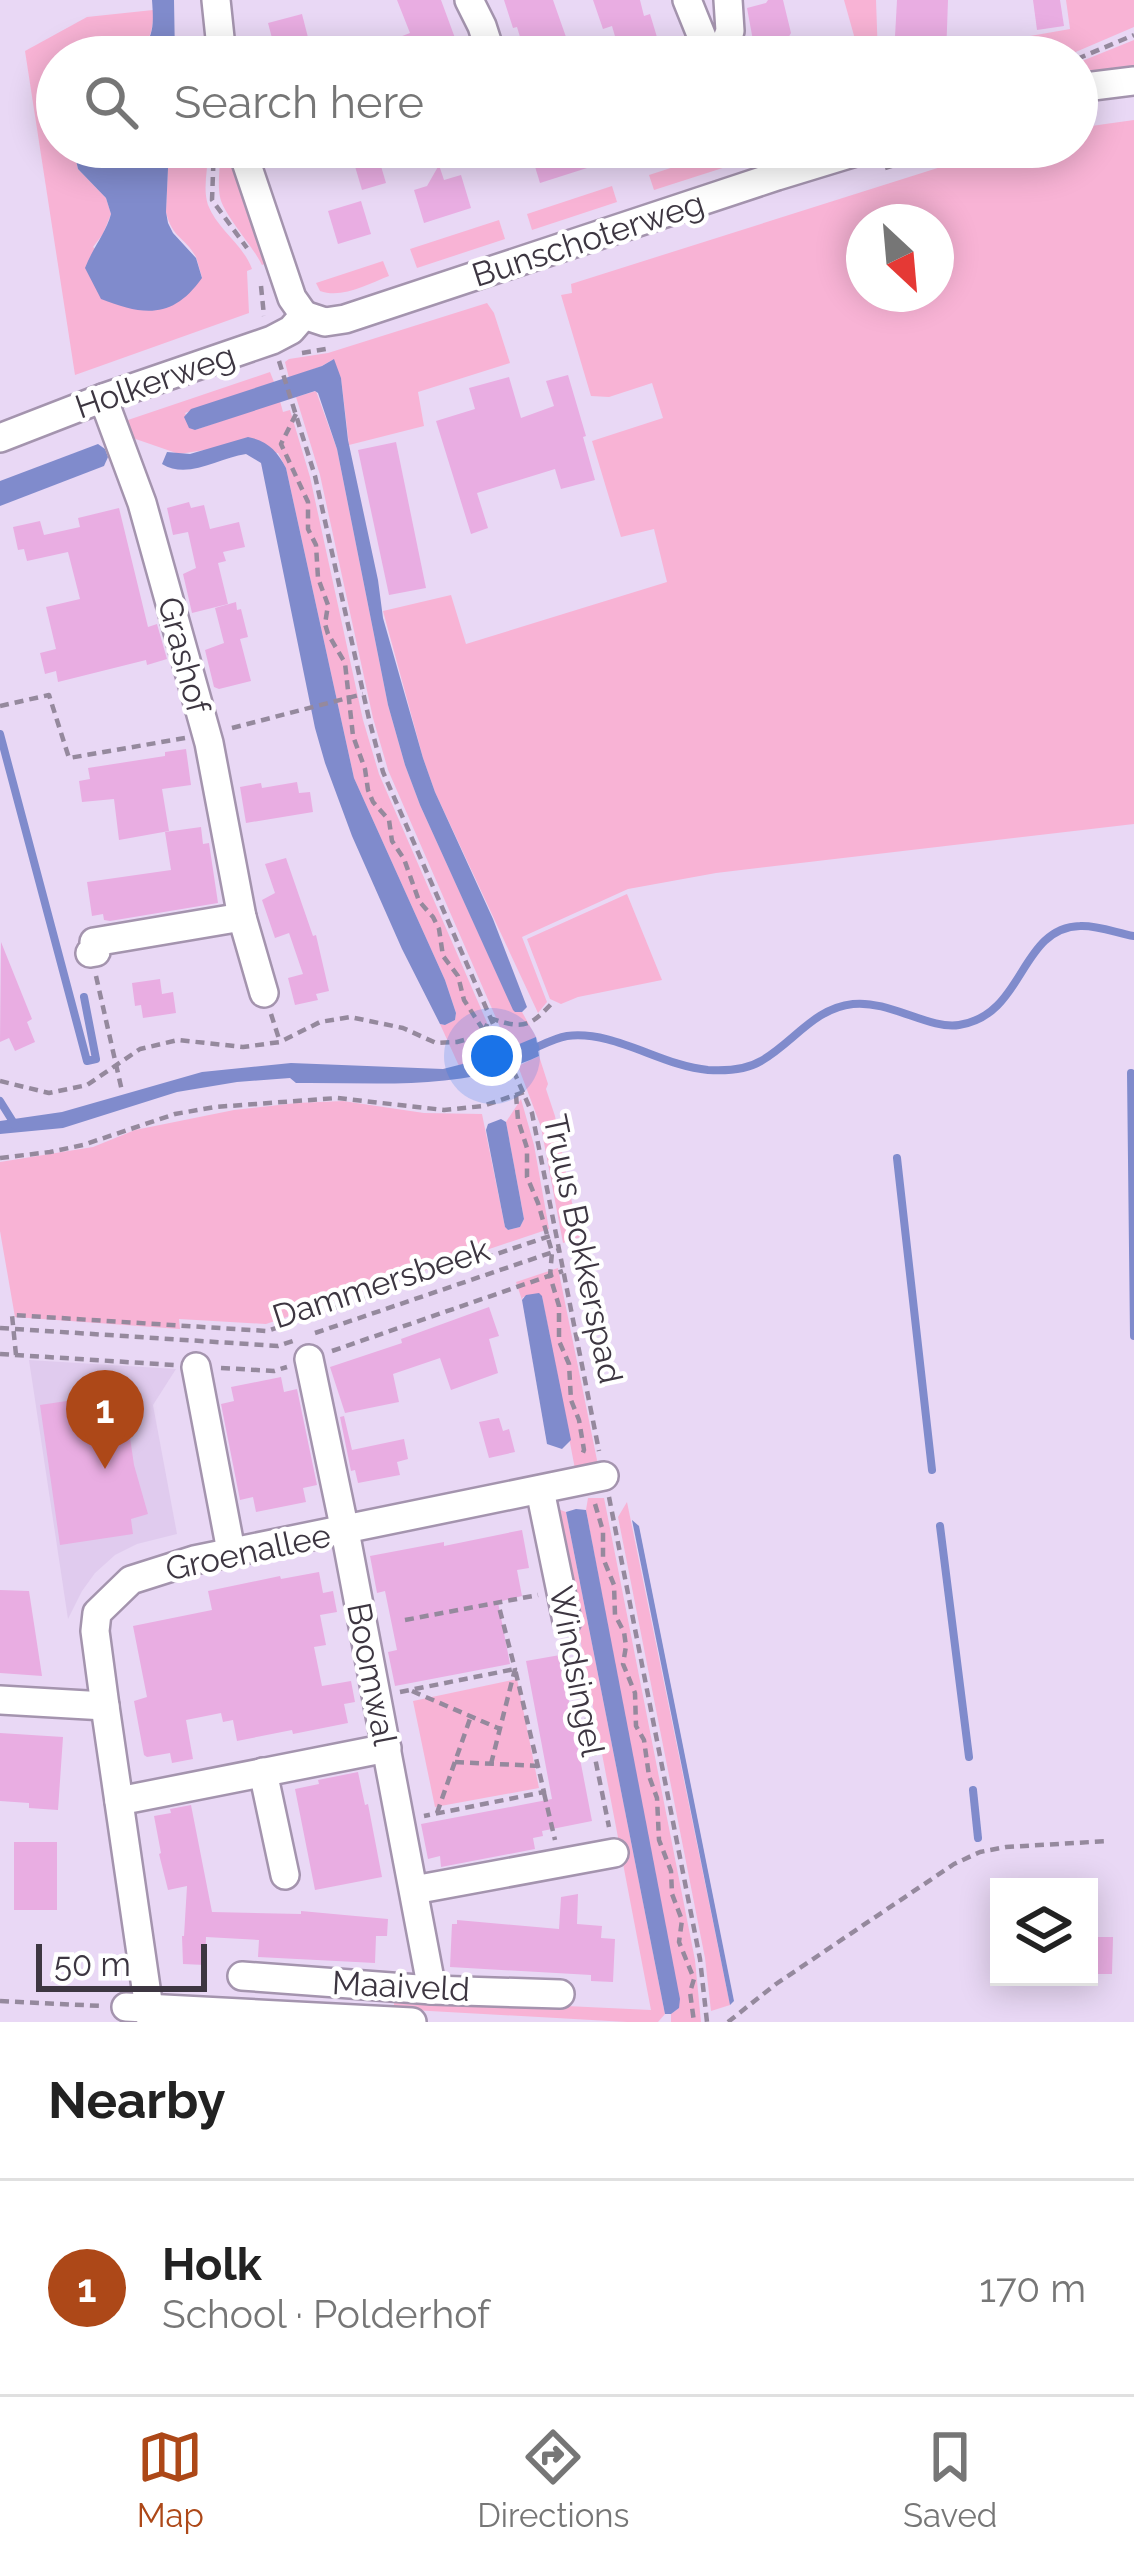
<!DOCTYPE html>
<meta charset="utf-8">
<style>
body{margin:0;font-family:Raleway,sans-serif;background:#f2f2f2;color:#222}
.controls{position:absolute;right:36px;bottom:36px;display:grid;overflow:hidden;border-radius:0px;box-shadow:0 6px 30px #0003}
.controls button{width:108px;height:108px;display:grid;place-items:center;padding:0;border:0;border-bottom:3px solid #e0e0e0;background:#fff;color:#222;font:60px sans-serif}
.compass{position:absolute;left:846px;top:204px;width:108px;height:108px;border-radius:50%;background:#fff;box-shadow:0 6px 30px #0003;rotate:154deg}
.scale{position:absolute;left:36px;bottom:30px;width:171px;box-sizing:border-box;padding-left:12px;border:6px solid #3d3641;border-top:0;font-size:33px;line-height:42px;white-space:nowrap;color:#3d3641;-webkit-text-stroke:9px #fff;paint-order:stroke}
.you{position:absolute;left:492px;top:1056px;width:42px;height:42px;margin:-30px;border:9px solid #fff;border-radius:50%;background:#1a73e8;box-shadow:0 0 0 18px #1a73e833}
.badge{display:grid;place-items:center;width:78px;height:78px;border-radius:50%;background:#ad4818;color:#fff;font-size:39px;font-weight:700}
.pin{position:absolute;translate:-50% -99px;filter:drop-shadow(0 3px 6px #0008)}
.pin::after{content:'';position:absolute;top:63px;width:42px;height:36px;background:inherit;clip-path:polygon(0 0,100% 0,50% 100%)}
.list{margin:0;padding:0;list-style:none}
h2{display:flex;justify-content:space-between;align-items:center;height:156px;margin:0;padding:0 48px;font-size:51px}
h2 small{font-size:39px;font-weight:400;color:#767676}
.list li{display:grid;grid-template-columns:78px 1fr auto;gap:36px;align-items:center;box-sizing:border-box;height:216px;padding:0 48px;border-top:3px solid #e0e0e0}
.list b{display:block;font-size:45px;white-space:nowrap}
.list p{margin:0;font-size:39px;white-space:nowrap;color:#767676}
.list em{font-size:39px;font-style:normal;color:#767676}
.icon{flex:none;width:66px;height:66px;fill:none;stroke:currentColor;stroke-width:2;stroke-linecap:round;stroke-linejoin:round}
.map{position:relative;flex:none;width:1134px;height:2022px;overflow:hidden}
.search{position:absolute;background:#fff;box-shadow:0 6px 30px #0003;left:36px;right:36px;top:36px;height:132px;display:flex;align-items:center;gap:30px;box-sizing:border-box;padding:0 42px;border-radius:66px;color:#767676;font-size:45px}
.sheet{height:372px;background:#fff}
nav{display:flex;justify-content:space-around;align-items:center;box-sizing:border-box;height:168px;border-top:3px solid #e0e0e0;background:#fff;font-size:33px;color:#767676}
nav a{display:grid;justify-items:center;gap:6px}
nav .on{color:#ad4818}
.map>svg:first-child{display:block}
</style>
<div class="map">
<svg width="1134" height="2022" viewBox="0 0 1134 2022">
<rect width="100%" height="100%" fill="#e9d8f5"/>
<path fill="#e0cbee" d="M 29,1360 L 176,1369 L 153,1405 L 177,1534 L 137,1544 L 115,1555 L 95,1573 L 82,1591 L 68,1619 Z"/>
<g fill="#f8b3d5" fill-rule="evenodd">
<path d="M 844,0 L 876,0 L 878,57 L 860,57 Z"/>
<path d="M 1066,0 L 1134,0 L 1134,27 L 1064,57 L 1001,57 L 1001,49 L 1008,40 L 1070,29 Z"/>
<path d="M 153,10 C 154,33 148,48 127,57 L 57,57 L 57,147 L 73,147 L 78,169 L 106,198 L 111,214 L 103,234 L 93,247 L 161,309 L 180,300 L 202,277 C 201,274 197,260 196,257 C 185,237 172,238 166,212 L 169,147 L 208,147 C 209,166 202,187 208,205 C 217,229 243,244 252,269 L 247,271 L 249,313 L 75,375 L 25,51 L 87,17 Z"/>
<path d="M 1134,40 L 1134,67 L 1077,74 L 1077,63 Z"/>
<path d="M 1134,120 L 1134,824 L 716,873 L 628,889 L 522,937 L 547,1002 L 538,1013 L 435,792 L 423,758 L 383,611 L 451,595 L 466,644 L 667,582 L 654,529 L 621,537 L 592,441 L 663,418 L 652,383 L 609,397 L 591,396 L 561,295 L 572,293 L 571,284 L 1004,147 L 1077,147 L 1077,128 ZM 864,222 L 936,222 L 936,294 L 864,294 Z"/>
<path d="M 220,147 L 233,147 L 270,262 L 262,265 C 253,246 223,214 220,197 C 217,182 221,163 220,147 Z"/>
<path d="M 736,147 L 757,147 L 760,156 L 654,190 L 649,175 Z"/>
<path d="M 612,186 L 617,202 L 532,230 L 527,214 Z"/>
<path d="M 499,220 L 505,239 L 417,268 L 410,249 Z"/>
<path d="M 383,261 L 389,276 C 368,284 342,299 320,291 L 316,283 Z"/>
<path d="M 487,303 L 494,313 L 510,363 L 418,392 L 424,426 L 349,445 L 341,378 L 332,360 L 322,366 L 289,378 L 285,362 L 289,359 L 328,353 Z"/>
<path d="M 270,372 L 274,382 L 185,413 L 195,430 L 280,401 L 283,412 L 290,410 L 310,477 L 363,720 L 379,774 L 492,1034 L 487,1037 L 496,1055 L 459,1066 L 440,1024 L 445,1025 L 455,1020 L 456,1013 L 445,980 L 354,778 L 286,468 L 278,453 L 205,450 L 179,454 L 127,436 L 125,421 Z"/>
<path d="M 316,391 L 337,449 L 388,705 L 405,765 L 420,805 L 513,1009 L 522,1012 L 536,1037 L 510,1050 L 388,770 L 373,718 L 320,475 L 296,397 Z"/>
<path d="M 627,894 L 662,980 L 578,997 L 561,1004 L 550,999 L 527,939 Z"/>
<path d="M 539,1056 L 548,1084 L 546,1089 L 555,1116 L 576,1223 L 579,1223 L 581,1220 L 584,1236 L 563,1243 L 541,1127 L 518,1066 Z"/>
<path d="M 521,1099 L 534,1145 L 549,1229 L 266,1324 L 179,1319 L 180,1329 L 15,1317 L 0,1231 L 0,1162 L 93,1147 L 135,1130 L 234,1110 L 297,1103 L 343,1101 L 424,1113 L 482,1114 L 505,1227 L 508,1230 L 520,1227 L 524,1219 L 506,1122 Z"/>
<path d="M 558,1268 L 598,1465 L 575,1469 L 542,1296 L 523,1297 L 522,1300 L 516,1282 Z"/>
<path d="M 588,1498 L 604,1498 L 695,1960 L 701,2022 L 671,2022 L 671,2014 L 679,2008 L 586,1510 Z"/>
<path d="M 627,1502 L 730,2005 L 711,2011 L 705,1958 L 618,1517 Z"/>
<path d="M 555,1508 L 566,1512 L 665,2014 L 658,2022 L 627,2022 L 394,2009 L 394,1998 L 651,2010 Z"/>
<path d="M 517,1679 L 539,1788 L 435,1807 L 413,1701 Z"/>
</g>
<g fill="#808bcc">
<path d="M 152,0 L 174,0 L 175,57 L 127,57 C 155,44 154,28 152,0 Z"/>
<path d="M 73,147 L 169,147 L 166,212 L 168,223 L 173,233 L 196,258 L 202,278 C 173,319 144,316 101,299 L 85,268 C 92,249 106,233 111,214 L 106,198 L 78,169 Z"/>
<path d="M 334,359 L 341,378 L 348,440 L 378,580 L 383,618 L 423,758 L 435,792 L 493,919 L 527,1007 L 522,1012 L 515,1012 L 513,1010 L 420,805 L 405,765 L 388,705 L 337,449 L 318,393 L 315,391 L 195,430 L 189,428 L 184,417 L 191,409 L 322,366 Z"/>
<path d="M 248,437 C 268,441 277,451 286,468 L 354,778 L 445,980 L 456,1013 L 455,1020 L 445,1025 L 440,1024 L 402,949 L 352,836 L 325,763 L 315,728 L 261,463 L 246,454 C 218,458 188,480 162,464 L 167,452 L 190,454 Z"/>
<path d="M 98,444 L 105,449 L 108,457 L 104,466 L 0,506 L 0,481 Z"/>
<path d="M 536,1037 L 539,1056 C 461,1092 378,1082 296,1083 L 290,1078 L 237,1082 L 177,1092 L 63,1128 L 0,1134 L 0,1121 L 62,1112 L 202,1072 L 291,1063 L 443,1069 L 486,1058 Z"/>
<path d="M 501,1119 L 506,1122 L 524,1219 L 520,1227 L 508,1230 L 505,1227 L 486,1130 L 488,1124 Z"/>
<path d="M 539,1293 L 542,1296 L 571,1440 L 562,1449 L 547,1444 L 522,1300 L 526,1295 Z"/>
<path d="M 576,1509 L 586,1510 L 680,1999 L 679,2008 L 671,2014 L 665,2014 L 566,1512 Z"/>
<path d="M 632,1520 L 639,1526 L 734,2001 L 730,2005 Z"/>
</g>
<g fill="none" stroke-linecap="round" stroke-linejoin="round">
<g stroke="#808bcc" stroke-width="8">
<path d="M 0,734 L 87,1061 L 96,1059 L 84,997"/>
<path d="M 533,1049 C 544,1044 555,1038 567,1036 C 615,1030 661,1066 708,1070 C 725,1071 746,1070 761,1061 C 793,1043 814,1008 853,1004 C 889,1000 930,1030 959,1025 C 1025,1015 1019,928 1080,926 C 1097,925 1117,933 1134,936"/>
<path d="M 1131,1073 L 1134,1336"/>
<path d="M 0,1101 L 15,1125"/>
<path d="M 897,1158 L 932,1470"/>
<path d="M 940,1526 L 969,1757"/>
<path d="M 973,1790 L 978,1838"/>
</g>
</g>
<g fill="#e9ade2">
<path d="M 397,0 L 441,0 L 462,57 L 404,57 L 397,38 L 410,33 Z"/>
<path d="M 504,0 L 553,0 L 566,37 L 560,39 L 565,57 L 526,57 L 517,27 L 513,28 Z"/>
<path d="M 593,0 L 640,0 L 644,16 L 650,14 L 663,57 L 621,57 L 612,26 L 603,29 Z"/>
<path d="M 768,0 L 783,0 L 791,33 L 784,45 L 776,40 L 754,46 L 747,8 L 766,3 Z"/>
<path d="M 897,0 L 948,0 L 946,57 L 894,55 Z"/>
<path d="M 1033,0 L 1060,0 L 1064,26 L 1037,30 Z"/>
<path d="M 302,14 L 313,57 L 277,57 L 268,23 Z"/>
<path d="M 529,147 L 580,147 L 587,168 L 540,183 Z"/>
<path d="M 378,156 L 386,183 L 362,190 L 354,163 Z"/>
<path d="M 439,165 L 444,180 L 461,175 L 471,208 L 424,223 L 414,190 L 427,186 Z"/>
<path d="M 361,201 L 371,234 L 338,244 L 328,211 Z"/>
<path d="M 568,375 L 586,436 L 583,437 L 595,480 L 561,489 L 555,469 L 477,493 L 488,528 L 471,534 L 436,421 L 475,409 L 469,388 L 509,377 L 521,418 L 554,406 L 546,381 Z"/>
<path d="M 396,442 L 426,588 L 389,595 L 358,450 Z"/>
<path d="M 189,502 L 191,508 L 204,505 L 210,529 L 239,522 L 245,547 L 223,552 L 226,561 L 218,563 L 228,604 L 192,613 L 183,574 L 196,568 L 188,532 L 173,535 L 167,508 Z"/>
<path d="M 119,508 L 148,627 L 157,624 L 167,659 L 147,665 L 146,660 L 58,682 L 56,671 L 45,674 L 40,653 L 56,649 L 46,607 L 80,599 L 68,552 L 27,561 L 24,549 L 18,550 L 13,527 L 40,521 L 44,535 L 80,527 L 78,518 Z"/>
<path d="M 236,602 L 237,610 L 241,609 L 248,637 L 240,639 L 251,681 L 219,689 L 214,687 L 205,650 L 224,643 L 215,608 Z"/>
<path d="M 186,749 L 191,785 L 162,789 L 169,831 L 119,840 L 114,799 L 82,802 L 79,781 L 90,779 L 88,768 L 165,756 L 165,752 Z"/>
<path d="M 297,782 L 299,793 L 310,792 L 313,812 L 246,823 L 240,787 L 261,783 L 262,788 Z"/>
<path d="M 201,827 L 203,844 L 209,843 L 218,903 L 110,921 L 104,920 L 103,914 L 92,916 L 87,882 L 171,870 L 165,832 Z"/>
<path d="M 286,858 L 313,936 L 316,935 L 329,991 L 316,994 L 318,1000 L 295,1005 L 288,978 L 303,974 L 289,933 L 275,938 L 262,900 L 275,893 L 265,864 Z"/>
<path d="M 1,942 L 32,1019 L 27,1022 L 35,1042 L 15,1051 L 9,1038 L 0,1042 Z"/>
<path d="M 160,979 L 162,994 L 173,992 L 176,1013 L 143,1018 L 141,1005 L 135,1006 L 132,983 Z"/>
<path d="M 489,1307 L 499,1336 L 489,1339 L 498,1373 L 451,1390 L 440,1358 L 393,1374 L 399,1402 L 345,1413 L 330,1367 L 402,1343 L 401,1339 Z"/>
<path d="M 281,1377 L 284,1392 L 297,1389 L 317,1485 L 303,1488 L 306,1502 L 256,1512 L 253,1497 L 240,1500 L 221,1404 L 234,1401 L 231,1387 Z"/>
<path d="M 113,1394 L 117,1426 L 128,1424 L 134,1465 L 148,1514 L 131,1519 L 133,1534 L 60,1545 L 40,1405 Z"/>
<path d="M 344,1416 L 352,1450 L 404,1439 L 408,1459 L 397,1462 L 400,1475 L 358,1483 L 355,1470 L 351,1471 L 340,1417 Z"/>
<path d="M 499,1418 L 503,1431 L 509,1429 L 515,1452 L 489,1458 L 479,1422 Z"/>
<path d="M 522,1530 L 529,1568 L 517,1570 L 522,1596 L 498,1602 L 510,1664 L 395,1686 L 388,1652 L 397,1650 L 385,1591 L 377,1593 L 370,1556 L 444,1542 L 444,1546 Z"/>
<path d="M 319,1572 L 323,1593 L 333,1591 L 337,1612 L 320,1615 L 326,1645 L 314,1647 L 322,1686 L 351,1681 L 355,1702 L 344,1704 L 348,1723 L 293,1734 L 292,1730 L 237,1741 L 233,1720 L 223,1722 L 221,1713 L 186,1720 L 193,1759 L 172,1763 L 170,1753 L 147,1757 L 144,1755 L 134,1701 L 147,1697 L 133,1626 L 212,1610 L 208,1591 L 280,1576 L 281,1579 Z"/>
<path d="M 0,1590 L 29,1591 L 42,1676 L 0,1673 Z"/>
<path d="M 560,1655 L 592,1821 L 542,1831 L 543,1836 L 533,1838 L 535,1849 L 441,1867 L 440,1856 L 428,1859 L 421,1824 L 552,1799 L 526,1661 Z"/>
<path d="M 0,1733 L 63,1737 L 58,1810 L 29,1808 L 29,1803 L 0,1801 Z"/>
<path d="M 358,1772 L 365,1805 L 368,1804 L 382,1877 L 315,1890 L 295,1789 L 319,1784 L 318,1780 Z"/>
<path d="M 191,1805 L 212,1912 L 301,1914 L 301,1911 L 388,1919 L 387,1936 L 376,1936 L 375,1963 L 258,1957 L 259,1940 L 206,1937 L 205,1965 L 183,1964 L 182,1936 L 184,1936 L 187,1886 L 168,1890 L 159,1854 L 161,1853 L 154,1816 L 171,1813 L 170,1809 Z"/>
<rect x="14" y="1842" width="43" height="68"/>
<path d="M 578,1894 L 577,1924 L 602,1926 L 601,1938 L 615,1939 L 613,1982 L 591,1981 L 591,1975 L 450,1967 L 452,1924 L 457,1924 L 457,1920 L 559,1929 L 561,1897 Z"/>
<path d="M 1089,1937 L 1113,1937 L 1112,1974 L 1089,1974 Z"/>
</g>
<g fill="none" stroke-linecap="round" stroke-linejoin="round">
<g stroke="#a494ae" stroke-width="32">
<g id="minor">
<path d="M 216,0 L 222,57"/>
<path d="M 469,0 L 482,26 L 492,57"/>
<path d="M 687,0 L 706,47 L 722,52 L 730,31 L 728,0"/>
<path d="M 1077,88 L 1134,81"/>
<path d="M 241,147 L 292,298 L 304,315"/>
<path d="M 304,315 L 325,322 L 345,319 L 777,176 L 872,147"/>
<path d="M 103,398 L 142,503 L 209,743 L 242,917 L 264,993"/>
<path d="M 0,438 L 103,398 L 272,340 L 291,330 L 304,315"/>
<path d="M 90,953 L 96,952 L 94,942 L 242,917"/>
<path d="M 309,1359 L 345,1531 L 432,1990"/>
<path d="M 196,1367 L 231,1551"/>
<path d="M 540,1490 L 567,1621"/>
<path d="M 0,1700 L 105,1706"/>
<path d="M 263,1772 L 285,1875"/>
<path d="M 119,1801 L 387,1748"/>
<path d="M 414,1890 L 614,1853"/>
<path d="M 242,1976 L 432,1990 L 560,1994"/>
<path d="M 126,2007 L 412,2022"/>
<path d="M 151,2022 L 105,1706 L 95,1631 L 97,1613 L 131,1580 L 194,1560 L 604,1476"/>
</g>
</g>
<g stroke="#95899d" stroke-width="4.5" stroke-dasharray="9 6" stroke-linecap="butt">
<path d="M 1077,59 L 1134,35"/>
<path d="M 214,147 L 212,200 L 247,248"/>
<path d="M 885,168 L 953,147"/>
<path d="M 261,286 L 264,316"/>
<path d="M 302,353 L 326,349"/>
<path d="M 279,361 L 315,476 L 369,719 L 383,772 L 532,1113 L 599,1451"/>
<path d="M 296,414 L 281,444 L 308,502 L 308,529 L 316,545 L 318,578 L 328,605 L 325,624 L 328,634 L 345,663 L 353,736 L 365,769 L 368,790 L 373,802 L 389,820 L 392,841 L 404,859 L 419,901 L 433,917 L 439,929 L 443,956 L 458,976 L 464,1000 L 484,1031"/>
<path d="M 0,706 L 49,695 L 69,758 L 185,738"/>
<path d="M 232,728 L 363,694"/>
<path d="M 96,976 L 122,1091"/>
<path d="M 271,1014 L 280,1042"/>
<path d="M 0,1081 L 49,1093 L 87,1085 L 140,1049 L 178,1040 L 243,1047 L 280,1042 L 320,1022 L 350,1017 L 403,1028 L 436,1043 L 457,1042 L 475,1037 L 484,1031 L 490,1018 C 524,1030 530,1027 554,1001"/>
<path d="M 516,1095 L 518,1120 L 527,1148 L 527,1177 L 538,1203 L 552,1252 L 550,1276 L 559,1306 L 559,1341 L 569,1364 L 571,1400 L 579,1420 L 584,1450 L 582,1455"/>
<path d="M 0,1158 L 50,1152 L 83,1145 L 175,1114 L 215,1107 L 337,1098 L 444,1110 L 483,1106 L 524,1092"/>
<path d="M 0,1328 L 278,1346 L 293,1341"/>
<path d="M 315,1333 L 559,1250"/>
<path d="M 332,1351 L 563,1271"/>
<path d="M 0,1354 L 174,1365"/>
<path d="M 16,1355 L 12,1315 L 267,1331 L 556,1234"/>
<path d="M 221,1368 L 274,1371 L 287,1367"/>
<path d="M 609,1497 L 700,1959 L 707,2022"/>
<path d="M 595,1504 L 603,1531 L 603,1558 L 614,1585 L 615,1615 L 624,1632 L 626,1646 L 623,1664 L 635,1693 L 636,1726 L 644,1740 L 649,1776 L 657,1798 L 659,1840 L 671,1871 L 672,1894 L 682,1920 L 679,1942 L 694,1979 L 690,1992 L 694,2022"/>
<path d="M 405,1620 L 538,1595"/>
<path d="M 572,1644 L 609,1827"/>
<path d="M 412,1691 L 500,1729"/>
<path d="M 400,1692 L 515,1669 L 544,1792 L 424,1816"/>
<path d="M 455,1762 L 539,1766"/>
<path d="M 491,1764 L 515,1669 L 498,1603"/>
<path d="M 544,1793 L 555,1840"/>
<path d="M 437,1813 L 471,1716"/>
<path d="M 0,2001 L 102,2006"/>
<path d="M 728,2022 L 776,1984 L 954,1864 L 980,1852 L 1006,1847 L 1108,1841"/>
</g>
<use href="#minor" stroke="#fff" stroke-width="27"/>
</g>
<g text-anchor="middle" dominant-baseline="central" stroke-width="9" stroke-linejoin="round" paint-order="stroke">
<g font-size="33" fill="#3d3641" stroke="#fff">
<text transform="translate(588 239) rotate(-18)">Bunschoterweg</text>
<text transform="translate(155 381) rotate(-19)">Holkerweg</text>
<text transform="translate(184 655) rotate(75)">Grashof</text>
<text transform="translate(583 1249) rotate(78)">Truus Bokkerspad</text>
<text transform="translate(381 1283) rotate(-18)">Dammersbeek</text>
<text transform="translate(248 1552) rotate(-12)">Groenallee</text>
<text transform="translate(577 1671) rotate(79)">Windsingel</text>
<text transform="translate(372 1674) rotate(79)">Boomwal</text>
<text transform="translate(401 1986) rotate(3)">Maaiveld</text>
</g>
</g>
</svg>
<div class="controls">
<button><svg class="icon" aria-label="layers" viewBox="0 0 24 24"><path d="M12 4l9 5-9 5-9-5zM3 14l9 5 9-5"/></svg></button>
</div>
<svg class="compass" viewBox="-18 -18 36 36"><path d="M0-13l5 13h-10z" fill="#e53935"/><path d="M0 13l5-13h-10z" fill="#767676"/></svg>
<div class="scale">50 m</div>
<div class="you"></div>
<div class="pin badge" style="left:105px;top:1469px">1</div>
<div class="search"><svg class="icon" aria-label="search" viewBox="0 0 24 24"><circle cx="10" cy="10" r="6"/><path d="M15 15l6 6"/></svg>Search here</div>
</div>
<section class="sheet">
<h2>Nearby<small></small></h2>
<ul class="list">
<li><span class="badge">1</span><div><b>Holk</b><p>School · Polderhof</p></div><em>170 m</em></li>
</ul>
</section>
<nav>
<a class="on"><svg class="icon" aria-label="map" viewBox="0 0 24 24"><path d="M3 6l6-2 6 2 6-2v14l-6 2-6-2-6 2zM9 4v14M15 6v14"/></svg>Map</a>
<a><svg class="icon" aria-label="directions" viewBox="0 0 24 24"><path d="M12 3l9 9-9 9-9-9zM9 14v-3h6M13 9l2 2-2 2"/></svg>Directions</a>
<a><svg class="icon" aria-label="saved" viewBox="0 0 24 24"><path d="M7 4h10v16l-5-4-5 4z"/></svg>Saved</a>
</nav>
